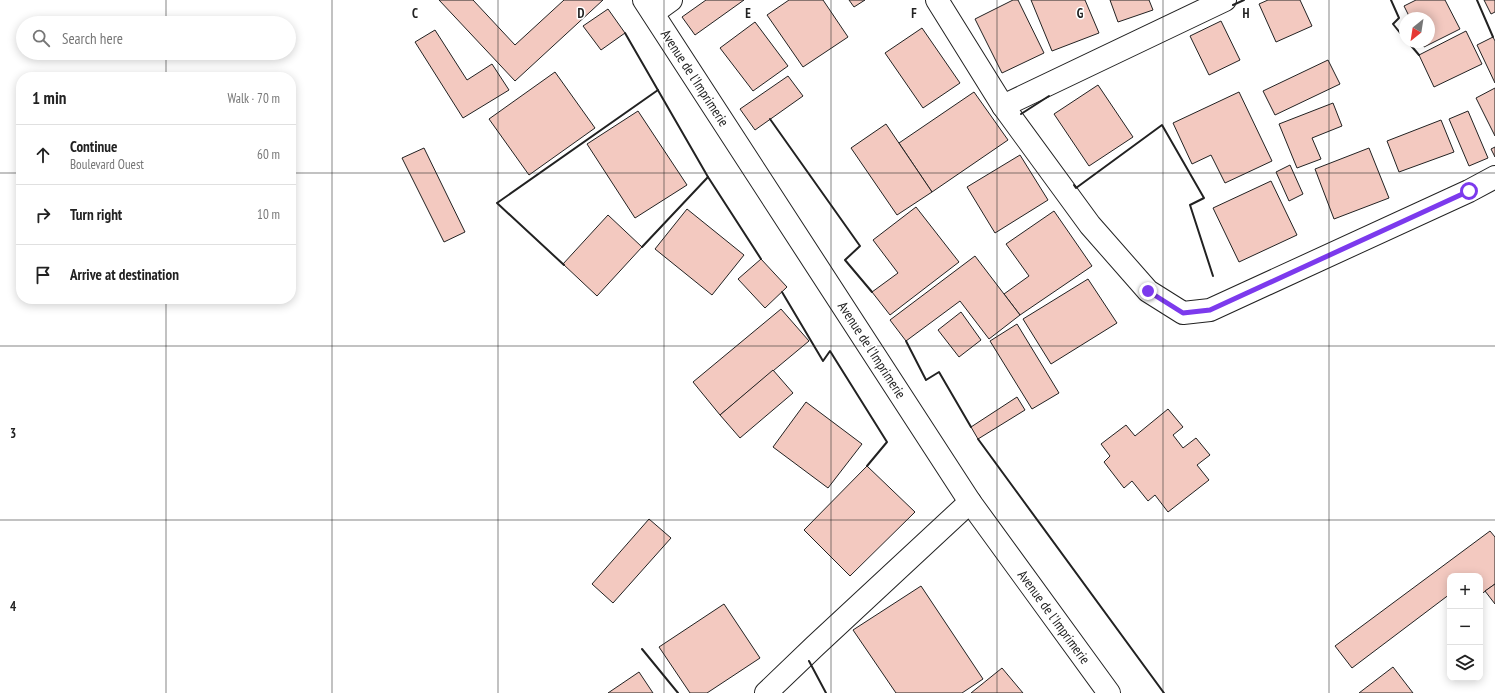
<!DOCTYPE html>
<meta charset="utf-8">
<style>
body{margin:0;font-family:"PT Sans Narrow",sans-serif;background:#f2f2f2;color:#222}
.controls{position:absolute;right:12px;bottom:12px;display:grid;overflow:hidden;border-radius:8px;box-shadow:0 2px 10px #0003}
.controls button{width:36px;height:36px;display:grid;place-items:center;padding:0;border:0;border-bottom:1px solid #e0e0e0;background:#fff;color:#222;font:20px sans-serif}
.compass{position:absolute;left:1399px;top:12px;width:36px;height:36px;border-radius:50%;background:#fff;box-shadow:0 2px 10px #0003;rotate:210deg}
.stop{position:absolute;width:12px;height:12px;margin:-9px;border:3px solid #7c3aed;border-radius:50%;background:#fff}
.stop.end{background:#7c3aed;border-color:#fff;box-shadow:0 1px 4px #0008}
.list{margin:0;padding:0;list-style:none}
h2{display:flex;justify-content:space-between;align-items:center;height:52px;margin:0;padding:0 16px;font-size:17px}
h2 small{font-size:13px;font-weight:400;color:#767676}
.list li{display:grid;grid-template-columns:26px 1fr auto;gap:12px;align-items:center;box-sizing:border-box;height:60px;padding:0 16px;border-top:1px solid #e0e0e0}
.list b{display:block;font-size:15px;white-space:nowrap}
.list p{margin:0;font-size:13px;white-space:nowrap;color:#767676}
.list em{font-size:13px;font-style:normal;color:#767676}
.icon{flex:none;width:22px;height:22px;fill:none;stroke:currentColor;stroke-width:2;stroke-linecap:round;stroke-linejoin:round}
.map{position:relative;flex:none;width:1495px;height:693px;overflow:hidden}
.search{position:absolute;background:#fff;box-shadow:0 2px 10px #0003;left:16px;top:16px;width:280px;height:44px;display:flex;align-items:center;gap:10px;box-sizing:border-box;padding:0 14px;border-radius:22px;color:#767676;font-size:15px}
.panel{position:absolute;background:#fff;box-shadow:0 2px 10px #0003;left:16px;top:72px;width:280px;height:232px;border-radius:16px}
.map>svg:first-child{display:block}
</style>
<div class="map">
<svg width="1495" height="693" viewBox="0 0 1495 693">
<rect width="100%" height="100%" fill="#fff"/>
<g fill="#f3c9c0" stroke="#222">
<path d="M 439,0 L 473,0 L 515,45 L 564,0 L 603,0 L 515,81 Z"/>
<path d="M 706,0 L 744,0 L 695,35 L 682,17 Z"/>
<path d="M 789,0 L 823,0 L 848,37 L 803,67 L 767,15 Z"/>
<path d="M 849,0 L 865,0 L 854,7 Z"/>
<path d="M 1013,0 L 1018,0 L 1044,53 L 1002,73 L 975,19 Z"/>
<path d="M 1031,0 L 1085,0 L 1099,33 L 1052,51 Z"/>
<path d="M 1110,0 L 1149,0 L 1153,10 L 1118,22 Z"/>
<path d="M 1268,0 L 1300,0 L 1312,26 L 1276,42 L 1259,4 Z"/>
<path d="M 1416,0 L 1445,0 L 1460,29 L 1424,47 L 1422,42 L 1429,42 L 1429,18 L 1410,18 L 1404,6 Z"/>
<path d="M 1484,0 L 1495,0 L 1495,12 L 1491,14 Z"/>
<path d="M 608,9 L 625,33 L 601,50 L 583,26 Z"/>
<path d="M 1221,21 L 1240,60 L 1209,75 L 1190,36 Z"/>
<path d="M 755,22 L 788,66 L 753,91 L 720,48 Z"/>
<path d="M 922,28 L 960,83 L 923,108 L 885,53 Z"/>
<path d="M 435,30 L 467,80 L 492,64 L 509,90 L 463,118 L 415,42 Z"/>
<path d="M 1466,31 L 1482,64 L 1434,87 L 1419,55 Z"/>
<path d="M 1493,37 L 1495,41 L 1495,83 L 1477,45 Z"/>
<path d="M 1328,60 L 1340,84 L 1275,115 L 1263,91 Z"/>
<path d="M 555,72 L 595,128 L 529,175 L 489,119 Z"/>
<path d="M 788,76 L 803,96 L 755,130 L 740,109 Z"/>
<path d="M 1098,85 L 1133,137 L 1089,166 L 1054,114 Z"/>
<path d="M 1495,88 L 1495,136 L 1476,98 Z"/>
<path d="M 974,92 L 1008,140 L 932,192 L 899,143 Z"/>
<path d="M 1239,92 L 1272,161 L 1225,183 L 1211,155 L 1192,164 L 1173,123 Z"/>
<path d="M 1333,103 L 1342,126 L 1312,138 L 1321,159 L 1297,168 L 1279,124 Z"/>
<path d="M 638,111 L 687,185 L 635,218 L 587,144 Z"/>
<path d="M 1468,111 L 1488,158 L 1469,166 L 1449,119 Z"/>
<path d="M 1441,120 L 1454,152 L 1399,172 L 1387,141 Z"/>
<path d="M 886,124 L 932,192 L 897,215 L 851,148 Z"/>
<path d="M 1495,147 L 1495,157 L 1491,149 Z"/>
<path d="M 424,148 L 465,232 L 444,242 L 402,158 Z"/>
<path d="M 1369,148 L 1389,198 L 1334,219 L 1315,169 Z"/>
<path d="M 1020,155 L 1048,200 L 995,233 L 967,187 Z"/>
<path d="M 1290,165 L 1303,194 L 1289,201 L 1276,172 Z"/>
<path d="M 1271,181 L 1297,235 L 1239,262 L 1213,208 Z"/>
<path d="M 916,207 L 959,262 L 890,315 L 872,292 L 898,273 L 873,240 Z"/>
<path d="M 687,209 L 744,255 L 712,295 L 655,249 Z"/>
<path d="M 1054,211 L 1092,266 L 1020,315 L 1004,294 L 1029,276 L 1006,244 Z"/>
<path d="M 608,215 L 642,247 L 597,296 L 563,264 Z"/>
<path d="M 975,256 L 1020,315 L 989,339 L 960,301 L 906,341 L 890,320 Z"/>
<path d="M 761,259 L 787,287 L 765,308 L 738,279 Z"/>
<path d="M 1088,279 L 1117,323 L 1051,364 L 1023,319 Z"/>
<path d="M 781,309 L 809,341 L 720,415 L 693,382 Z"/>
<path d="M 961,312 L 981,340 L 959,357 L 938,330 Z"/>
<path d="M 1017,324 L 1059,393 L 1032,409 L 990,341 Z"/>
<path d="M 773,370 L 793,393 L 740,438 L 720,415 Z"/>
<path d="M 1017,397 L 1025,410 L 978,439 L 971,427 Z"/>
<path d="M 806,402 L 862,444 L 828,488 L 773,447 Z"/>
<path d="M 1168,409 L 1183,427 L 1173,435 L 1183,448 L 1196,438 L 1210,455 L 1197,465 L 1209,480 L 1168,512 L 1155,495 L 1148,501 L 1132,481 L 1124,488 L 1104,462 L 1110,456 L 1101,444 L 1126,425 L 1135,436 Z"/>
<path d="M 867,466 L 915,512 L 850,576 L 804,530 Z"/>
<path d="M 649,519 L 671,538 L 613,603 L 592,584 Z"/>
<path d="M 1490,531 L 1495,537 L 1495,584 L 1480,595 L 1480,576 L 1450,576 L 1450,594 L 1352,668 L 1335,646 Z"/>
<path d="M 1495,584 L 1495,604 L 1485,591 Z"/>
<path d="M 921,586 L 983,679 L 962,693 L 896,693 L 853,630 Z"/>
<path d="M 724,604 L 760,658 L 707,693 L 690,693 L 659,647 Z"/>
<path d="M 1393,667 L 1413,693 L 1359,693 Z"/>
<path d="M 1002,668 L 1023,693 L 971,693 Z"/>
<path d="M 639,672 L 653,693 L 608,693 Z"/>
</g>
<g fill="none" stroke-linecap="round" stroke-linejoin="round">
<g stroke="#222" stroke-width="24">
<g id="minor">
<path d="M 937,0 L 1003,106 L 1090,225 L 1148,291 L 1183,313 L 1210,310 L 1469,191 L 1495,177"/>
<path d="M 653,13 L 671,0"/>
<path d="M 1003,106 L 1225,0"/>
<path d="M 766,693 L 815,646 L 970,502"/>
</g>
</g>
<g stroke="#222" stroke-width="24">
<path id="tertiary" d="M 644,0 L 970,502 L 1109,693"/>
</g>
<use href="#minor" stroke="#fff" stroke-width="22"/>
<use href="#tertiary" stroke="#fff" stroke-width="22"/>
<g stroke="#222" stroke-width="2">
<path d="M 1391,0 L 1399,18 L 1393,24 L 1405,39"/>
<path d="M 1477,0 L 1493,37"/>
<path d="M 1233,5 L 1244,0"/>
<path d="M 625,33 L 708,177"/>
<path d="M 1408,42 L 1419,55"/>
<path d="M 1021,114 L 1049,96"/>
<path d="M 770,119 L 860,246 L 845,260 L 872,292"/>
<path d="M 1074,185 L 1076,188 L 1162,125 L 1204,198 L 1190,205 L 1213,276"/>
<path d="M 642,247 L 708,177 L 761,259"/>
<path d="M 564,265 L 497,203 L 658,90"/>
<path d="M 782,292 L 823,361 L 830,351 L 887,442 L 867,466"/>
<path d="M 906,341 L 926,380 L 939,372 L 971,427"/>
<path d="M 978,439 L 1164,693"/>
<path d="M 642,649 L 678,693"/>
<path d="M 809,661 L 826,693"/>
</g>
</g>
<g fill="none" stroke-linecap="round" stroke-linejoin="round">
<path stroke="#7c3aed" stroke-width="5" d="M 1148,291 L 1183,313 L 1210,310 L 1469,191"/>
</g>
<path fill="none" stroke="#222" stroke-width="1" stroke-opacity="0.55" d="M 166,0 L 166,23M 332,0 L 332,693M 498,0 L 498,693M 664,0 L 664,693M 831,0 L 831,693M 997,0 L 997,693M 1163,0 L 1163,693M 1329,0 L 1329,693M 166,53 L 166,77M 0,173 L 21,173M 291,173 L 1495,173M 166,299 L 166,693M 0,346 L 1495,346M 0,520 L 1495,520"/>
<g text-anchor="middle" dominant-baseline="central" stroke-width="3" stroke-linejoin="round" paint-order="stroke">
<g font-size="14" fill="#222" stroke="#fff">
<text transform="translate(695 78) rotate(57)">Avenue de l'Imprimerie</text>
<text transform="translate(872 350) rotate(57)">Avenue de l'Imprimerie</text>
<text transform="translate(1054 617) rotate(54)">Avenue de l'Imprimerie</text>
</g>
</g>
<g font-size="13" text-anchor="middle" font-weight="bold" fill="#222" stroke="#fff" stroke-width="3" stroke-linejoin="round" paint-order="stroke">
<text x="415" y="18">C</text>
<text x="581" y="18">D</text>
<text x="748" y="18">E</text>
<text x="914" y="18">F</text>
<text x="1080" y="18">G</text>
<text x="1246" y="18">H</text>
<text x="13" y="438">3</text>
<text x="13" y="611">4</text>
</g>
</svg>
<div class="controls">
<button>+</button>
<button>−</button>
<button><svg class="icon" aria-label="layers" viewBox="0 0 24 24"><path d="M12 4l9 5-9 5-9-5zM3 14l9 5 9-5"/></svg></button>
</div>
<svg class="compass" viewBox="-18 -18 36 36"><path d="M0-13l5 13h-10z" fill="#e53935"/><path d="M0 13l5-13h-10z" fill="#767676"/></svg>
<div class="stop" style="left:1469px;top:191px"></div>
<div class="stop end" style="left:1148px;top:291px"></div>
<div class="search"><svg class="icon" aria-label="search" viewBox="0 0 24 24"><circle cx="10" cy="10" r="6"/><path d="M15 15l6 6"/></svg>Search here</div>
<section class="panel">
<h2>1 min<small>Walk · 70 m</small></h2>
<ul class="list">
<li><svg class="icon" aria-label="ahead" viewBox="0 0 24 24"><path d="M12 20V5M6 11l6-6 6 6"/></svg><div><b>Continue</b><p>Boulevard Ouest</p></div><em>60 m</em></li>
<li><svg class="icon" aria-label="right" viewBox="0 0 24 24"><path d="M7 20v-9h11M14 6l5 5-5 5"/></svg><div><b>Turn right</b></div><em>10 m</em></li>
<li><svg class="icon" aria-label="arrive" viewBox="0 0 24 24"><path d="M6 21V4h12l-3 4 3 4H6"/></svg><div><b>Arrive at destination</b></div></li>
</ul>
</section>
</div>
